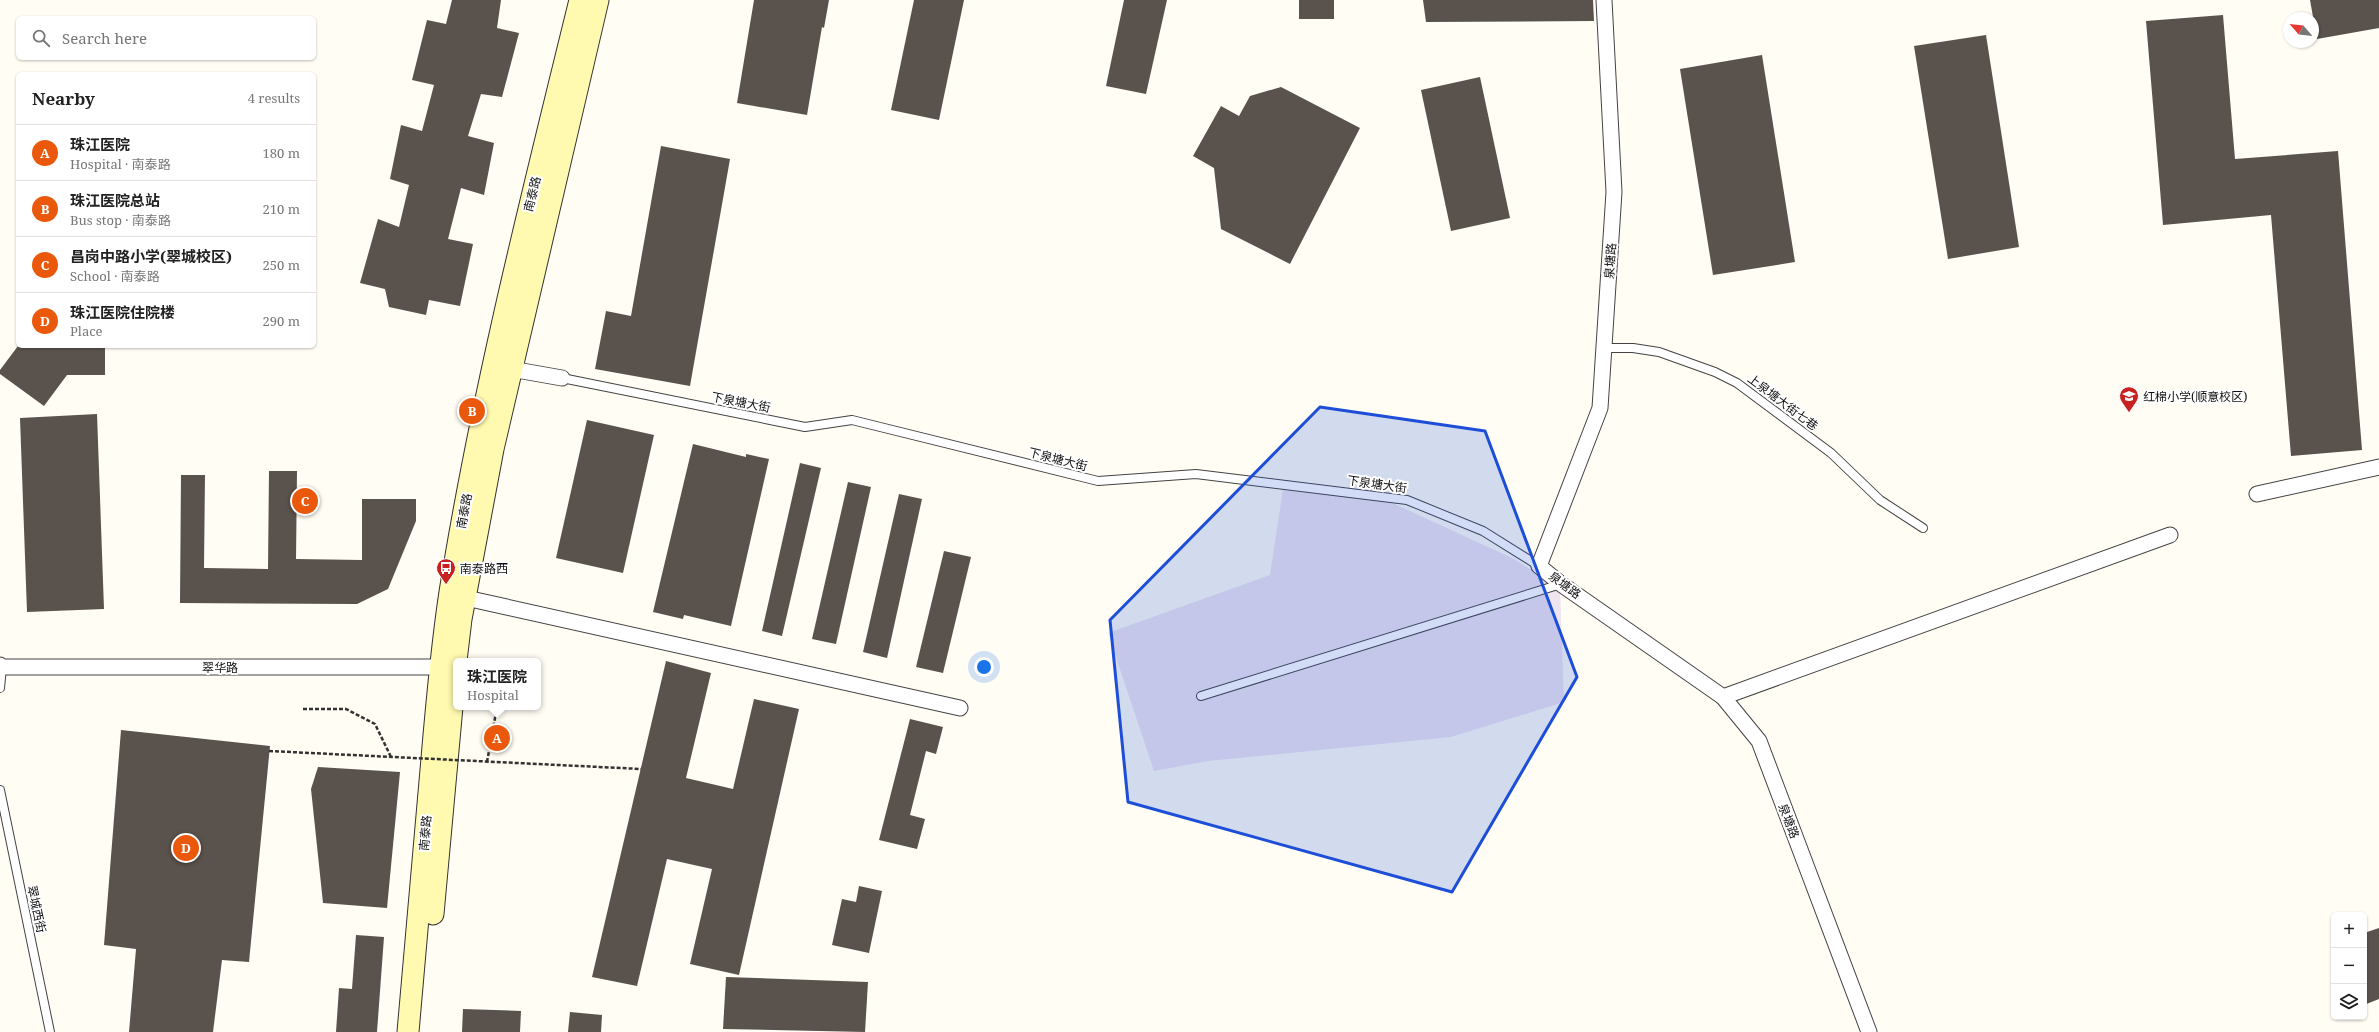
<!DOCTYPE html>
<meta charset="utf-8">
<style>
body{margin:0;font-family:"Noto Serif","Noto Sans SC",serif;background:#f6f6f6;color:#222}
.controls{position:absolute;right:12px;bottom:12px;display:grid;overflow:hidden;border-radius:6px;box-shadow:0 1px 3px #0004}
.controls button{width:36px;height:36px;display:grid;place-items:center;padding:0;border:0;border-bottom:1px solid #e0e0e0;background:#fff;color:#222;font:20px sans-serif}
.compass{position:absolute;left:2283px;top:12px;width:36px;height:36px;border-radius:50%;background:#fff;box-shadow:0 1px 3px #0004;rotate:298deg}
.you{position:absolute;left:984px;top:667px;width:14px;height:14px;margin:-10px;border:3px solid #fff;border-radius:50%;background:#1a73e8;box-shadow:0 0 0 6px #1a73e833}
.badge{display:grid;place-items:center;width:26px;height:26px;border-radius:50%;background:#ea580c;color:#fff;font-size:13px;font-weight:700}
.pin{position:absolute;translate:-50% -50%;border:2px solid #fff;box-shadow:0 1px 4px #0006}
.popup{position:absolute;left:453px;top:658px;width:88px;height:52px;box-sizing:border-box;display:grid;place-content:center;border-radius:6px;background:#fff;filter:drop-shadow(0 1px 3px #0005);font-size:13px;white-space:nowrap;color:#767676}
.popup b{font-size:15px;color:#222}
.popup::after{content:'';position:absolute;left:50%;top:100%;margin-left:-8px;border:8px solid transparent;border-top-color:#fff}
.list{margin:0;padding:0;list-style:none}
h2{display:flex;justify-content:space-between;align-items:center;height:52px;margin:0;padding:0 16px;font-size:17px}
h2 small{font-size:13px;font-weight:400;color:#767676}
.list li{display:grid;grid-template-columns:26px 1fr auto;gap:12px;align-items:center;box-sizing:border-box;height:56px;padding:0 16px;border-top:1px solid #e0e0e0}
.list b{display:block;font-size:15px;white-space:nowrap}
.list p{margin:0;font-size:13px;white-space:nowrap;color:#767676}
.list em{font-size:13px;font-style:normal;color:#767676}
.icon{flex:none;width:22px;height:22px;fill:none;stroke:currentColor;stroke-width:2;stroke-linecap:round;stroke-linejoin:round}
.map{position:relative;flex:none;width:2379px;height:1032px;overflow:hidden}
.search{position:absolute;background:#fff;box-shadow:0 1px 3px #0004;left:16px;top:16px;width:300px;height:44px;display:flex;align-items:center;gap:10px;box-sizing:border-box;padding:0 14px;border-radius:6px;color:#767676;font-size:15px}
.panel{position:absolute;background:#fff;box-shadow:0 1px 3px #0004;left:16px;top:72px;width:300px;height:276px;border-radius:6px}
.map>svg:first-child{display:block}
</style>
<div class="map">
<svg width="2379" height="1032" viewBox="0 0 2379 1032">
<rect width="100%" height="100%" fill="#fffdf4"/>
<path fill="#eee5ef" d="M 1283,489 L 1388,501 L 1514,559 L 1560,588 L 1564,702 L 1451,737 L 1208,761 L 1154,771 L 1108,633 L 1270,575 Z"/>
<g fill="#5a524c">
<path d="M 452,0 L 501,0 L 497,28 L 519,33 L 502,97 L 481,94 L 468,136 L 494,143 L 484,195 L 461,188 L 448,239 L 473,244 L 460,306 L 429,300 L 426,315 L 389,307 L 385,289 L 360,283 L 378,219 L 399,227 L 409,185 L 390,179 L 401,125 L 422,131 L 434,85 L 412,80 L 427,20 L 446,24 Z"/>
<path d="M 754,0 L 829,0 L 824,28 L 822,27 L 807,115 L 737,103 Z"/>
<path d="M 914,0 L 964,0 L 939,120 L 891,110 Z"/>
<path d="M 1124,0 L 1167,0 L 1146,94 L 1106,86 Z"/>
<rect x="1299" y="0" width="35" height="19"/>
<path d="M 1423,0 L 1593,0 L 1594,21 L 1426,22 Z"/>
<path d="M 2310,0 L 2379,0 L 2379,28 L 2317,39 Z"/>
<path d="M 2223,15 L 2235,159 L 2338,151 L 2362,450 L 2291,456 L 2271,215 L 2163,225 L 2146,21 Z"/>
<path d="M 1986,35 L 2019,247 L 1948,259 L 1914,46 Z"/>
<path d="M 1762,55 L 1795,262 L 1713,275 L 1680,69 Z"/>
<path d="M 1480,77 L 1510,218 L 1451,231 L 1421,90 Z"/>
<path d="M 1281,87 L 1360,128 L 1290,264 L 1221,229 L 1214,168 L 1193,156 L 1221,106 L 1239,116 L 1250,96 Z"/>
<path d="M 661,146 L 730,159 L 690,386 L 595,369 L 606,311 L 631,316 Z"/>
<path d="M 18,346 L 105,346 L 105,375 L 67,375 L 44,406 L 0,374 L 0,370 Z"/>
<path d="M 97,414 L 104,609 L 27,612 L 20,418 Z"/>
<path d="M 587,420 L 654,435 L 623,573 L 556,558 Z"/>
<path d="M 693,444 L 746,457 L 746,454 L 769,459 L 731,626 L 684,615 L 683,619 L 653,612 Z"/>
<path d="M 800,463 L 821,468 L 782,636 L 762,631 Z"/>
<path d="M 269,471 L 297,471 L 296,559 L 362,560 L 362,499 L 416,499 L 416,521 L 388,589 L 357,604 L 180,603 L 181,475 L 205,475 L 204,568 L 268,569 Z"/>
<path d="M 848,482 L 871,487 L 836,644 L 812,639 Z"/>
<path d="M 899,494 L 922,499 L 887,658 L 863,652 Z"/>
<path d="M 944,551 L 971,557 L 943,673 L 916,667 Z"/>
<path d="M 666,661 L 711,673 L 686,778 L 733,789 L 754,699 L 799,709 L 739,975 L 690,964 L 712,869 L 667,859 L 637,986 L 592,977 Z"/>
<path d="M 910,719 L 943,727 L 936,754 L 926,751 L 910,815 L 925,819 L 917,849 L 879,840 Z"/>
<path d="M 121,730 L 270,746 L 249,962 L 222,960 L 213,1032 L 129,1032 L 136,949 L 104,945 Z"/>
<path d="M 318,767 L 400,772 L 387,908 L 323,903 L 311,789 Z"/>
<path d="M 859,886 L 882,891 L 869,953 L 832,945 L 842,899 L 856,902 Z"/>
<path d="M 2379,928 L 2379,999 L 2364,1005 L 2364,933 Z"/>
<path d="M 356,935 L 384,937 L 377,1032 L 336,1032 L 339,988 L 352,989 Z"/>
<path d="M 726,977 L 868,982 L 865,1032 L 723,1029 Z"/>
<path d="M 463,1009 L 521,1011 L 520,1032 L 462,1032 Z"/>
<path d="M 570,1012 L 602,1015 L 601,1032 L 568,1032 Z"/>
</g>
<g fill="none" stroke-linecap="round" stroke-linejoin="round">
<g stroke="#434343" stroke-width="10">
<g id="service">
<path d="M 1604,348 L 1633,348 L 1659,352 L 1715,372 L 1737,383 L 1831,453 L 1880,500 L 1923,528"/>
<path d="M 562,378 L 805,427 L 852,420 L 1098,481 L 1196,474 L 1407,500 L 1483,531 L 1539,566"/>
<path d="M 0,688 L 2,667"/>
<path d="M 1201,696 L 1561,584"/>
<path d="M 0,790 L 50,1032"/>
</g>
</g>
<g stroke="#434343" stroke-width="17">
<g id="minor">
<path d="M 1604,0 L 1614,192 L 1600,408 L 1539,566 L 1561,584 L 1723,697 L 1759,741 L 1869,1032"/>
<path d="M 511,369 L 562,378"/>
<path d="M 2257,494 L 2379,467"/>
<path d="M 457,596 L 960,708"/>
<path d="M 0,665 L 2,667 L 440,667"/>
<path d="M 1723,697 L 2170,535"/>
</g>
</g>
<g stroke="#323232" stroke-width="23">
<g id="secondary">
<path d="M 456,661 L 461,619 L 493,449 L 598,0"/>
<path d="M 433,914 L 456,663"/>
<path d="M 408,1032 C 416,945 423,857 431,770 C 436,710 441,651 450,592 C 482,392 532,196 580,0"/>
</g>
</g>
<g stroke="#323232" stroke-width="2.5" stroke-dasharray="4 2" stroke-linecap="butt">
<path d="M 303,709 L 346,709 L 375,724 L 391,757"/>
<path d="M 487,762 L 497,707"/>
</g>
<use href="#service" stroke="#fff" stroke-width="8"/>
<use href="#minor" stroke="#fff" stroke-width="15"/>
<use href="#secondary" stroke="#fffaaf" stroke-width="21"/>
<path stroke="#323232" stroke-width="2.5" stroke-dasharray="4 2" stroke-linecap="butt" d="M 269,751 L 641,769"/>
</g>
<path fill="#1d4ed8" fill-opacity="0.2" stroke="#1d4ed8" stroke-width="3" stroke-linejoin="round" d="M 1320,407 L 1485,431 L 1577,677 L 1452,892 L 1128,802 L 1110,620 Z"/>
<defs>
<g id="school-pin" transform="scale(1)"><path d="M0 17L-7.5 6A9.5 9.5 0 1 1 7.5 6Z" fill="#c72121" stroke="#fff"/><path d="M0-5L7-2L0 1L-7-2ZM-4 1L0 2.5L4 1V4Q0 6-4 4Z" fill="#fff"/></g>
<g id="bus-pin" transform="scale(1)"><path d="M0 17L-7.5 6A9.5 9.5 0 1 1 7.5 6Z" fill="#c72121" stroke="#fff"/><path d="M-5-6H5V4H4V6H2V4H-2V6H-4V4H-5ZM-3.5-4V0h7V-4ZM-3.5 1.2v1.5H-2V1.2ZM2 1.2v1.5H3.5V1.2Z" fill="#fff"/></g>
</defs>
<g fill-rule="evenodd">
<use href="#school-pin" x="2129" y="396"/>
<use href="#bus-pin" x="446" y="568"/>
</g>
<g text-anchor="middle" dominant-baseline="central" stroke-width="4" stroke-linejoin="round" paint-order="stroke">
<g font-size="12" fill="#101010" stroke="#fff">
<text transform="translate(532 194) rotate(-76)">南泰路</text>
<text transform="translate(1610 261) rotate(-86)">泉塘路</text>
<text transform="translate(741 402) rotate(11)">下泉塘大街</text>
<text transform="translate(1783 402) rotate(37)">上泉塘大街七巷</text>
<text transform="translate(1058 459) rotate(14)">下泉塘大街</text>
<text transform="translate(1377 484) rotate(8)">下泉塘大街</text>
<text transform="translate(464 511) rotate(-79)">南泰路</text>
<text transform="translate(1565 585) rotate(36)">泉塘路</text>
<text x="220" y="667">翠华路</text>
<text transform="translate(1789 821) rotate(69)">泉塘路</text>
<text transform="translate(425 833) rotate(-85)">南泰路</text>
<text transform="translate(37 909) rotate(78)">翠城西街</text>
</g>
<g font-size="12" fill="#101010" stroke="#fff" text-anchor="start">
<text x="2143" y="396">红棉小学(顺意校区)</text>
<text x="460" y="568">南泰路西</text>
</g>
</g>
</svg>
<div class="controls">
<button>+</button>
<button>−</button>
<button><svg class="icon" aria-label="layers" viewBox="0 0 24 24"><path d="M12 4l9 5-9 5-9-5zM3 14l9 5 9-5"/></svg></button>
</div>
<svg class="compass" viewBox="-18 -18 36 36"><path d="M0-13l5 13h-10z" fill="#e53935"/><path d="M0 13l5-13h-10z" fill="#767676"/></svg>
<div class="you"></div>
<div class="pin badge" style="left:497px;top:738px">A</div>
<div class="popup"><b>珠江医院</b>Hospital</div>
<div class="pin badge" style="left:472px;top:411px">B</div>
<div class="pin badge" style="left:305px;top:501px">C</div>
<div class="pin badge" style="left:186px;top:848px">D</div>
<div class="search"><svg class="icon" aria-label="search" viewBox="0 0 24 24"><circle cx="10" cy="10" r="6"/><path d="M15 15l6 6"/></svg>Search here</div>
<section class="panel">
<h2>Nearby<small>4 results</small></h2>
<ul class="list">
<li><span class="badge">A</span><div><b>珠江医院</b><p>Hospital · 南泰路</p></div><em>180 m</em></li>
<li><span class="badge">B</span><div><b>珠江医院总站</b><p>Bus stop · 南泰路</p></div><em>210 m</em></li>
<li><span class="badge">C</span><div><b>昌岗中路小学(翠城校区)</b><p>School · 南泰路</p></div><em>250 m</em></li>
<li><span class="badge">D</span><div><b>珠江医院住院楼</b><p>Place</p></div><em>290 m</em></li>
</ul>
</section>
</div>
